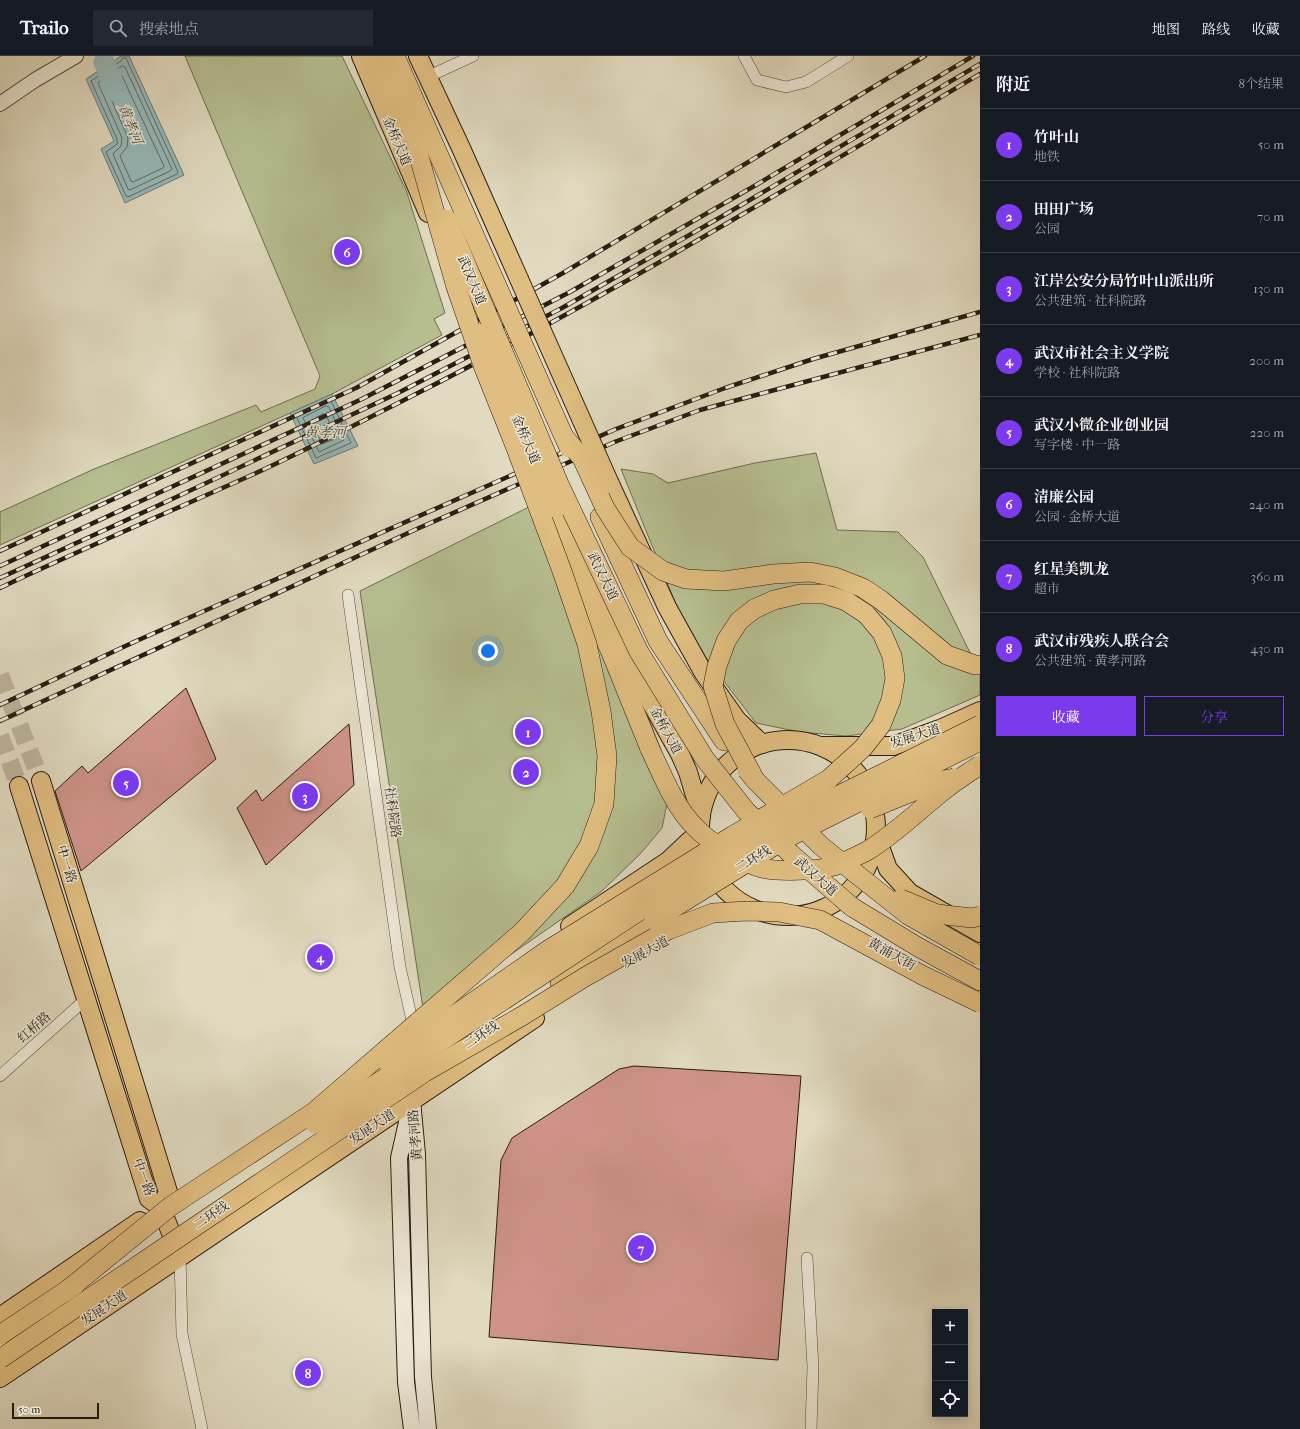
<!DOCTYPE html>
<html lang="zh">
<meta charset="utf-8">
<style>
body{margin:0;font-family:"IM FELL French Canon","Noto Serif SC",serif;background:#242831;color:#f1f3f6}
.controls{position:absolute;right:12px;bottom:12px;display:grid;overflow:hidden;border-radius:0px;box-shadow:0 2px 10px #0003}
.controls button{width:36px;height:36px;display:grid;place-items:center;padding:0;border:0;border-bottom:1px solid #363941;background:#171b24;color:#f1f3f6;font:20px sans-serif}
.scale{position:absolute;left:12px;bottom:10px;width:87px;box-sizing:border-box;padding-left:4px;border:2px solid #271d12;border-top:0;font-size:11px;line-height:14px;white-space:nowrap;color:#271d12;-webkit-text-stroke:3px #ece7d6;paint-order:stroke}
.you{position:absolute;left:488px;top:595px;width:14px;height:14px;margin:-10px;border:3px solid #fff;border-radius:50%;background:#1a73e8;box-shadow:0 0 0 6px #1a73e833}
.badge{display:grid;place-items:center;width:26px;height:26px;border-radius:50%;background:#7c3aed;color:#fff;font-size:13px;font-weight:700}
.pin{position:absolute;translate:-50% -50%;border:2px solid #fff;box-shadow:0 1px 4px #0006}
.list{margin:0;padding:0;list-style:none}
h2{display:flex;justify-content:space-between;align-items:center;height:52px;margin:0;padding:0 16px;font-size:17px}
h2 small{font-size:13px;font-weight:400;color:#9ea1a6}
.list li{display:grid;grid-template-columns:26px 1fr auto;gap:12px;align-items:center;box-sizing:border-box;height:72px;padding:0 16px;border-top:1px solid #363941}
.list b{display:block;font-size:15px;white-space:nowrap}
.list p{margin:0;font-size:13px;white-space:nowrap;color:#9ea1a6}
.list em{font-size:13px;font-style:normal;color:#9ea1a6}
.actions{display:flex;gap:8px;padding:12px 16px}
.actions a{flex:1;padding:9px 0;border:1px solid #7c3aed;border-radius:0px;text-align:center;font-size:14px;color:#7c3aed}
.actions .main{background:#7c3aed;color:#fff}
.icon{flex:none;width:22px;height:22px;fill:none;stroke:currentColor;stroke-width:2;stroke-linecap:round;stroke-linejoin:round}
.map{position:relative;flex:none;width:980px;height:1373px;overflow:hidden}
header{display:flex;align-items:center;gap:24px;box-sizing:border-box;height:56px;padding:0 20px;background:#171b24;border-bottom:1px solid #363941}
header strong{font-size:19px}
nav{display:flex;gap:22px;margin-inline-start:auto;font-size:14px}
.search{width:280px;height:36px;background:#242831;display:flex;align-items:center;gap:10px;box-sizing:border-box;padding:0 14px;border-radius:0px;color:#9ea1a6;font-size:15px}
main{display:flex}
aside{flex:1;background:#171b24}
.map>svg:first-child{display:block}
</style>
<header>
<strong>Trailo</strong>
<div class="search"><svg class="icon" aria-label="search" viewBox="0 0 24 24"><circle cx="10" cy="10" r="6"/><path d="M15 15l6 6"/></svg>搜索地点</div>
<nav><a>地图</a><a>路线</a><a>收藏</a></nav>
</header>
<main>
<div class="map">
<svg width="980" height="1373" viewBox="0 0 980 1373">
<rect width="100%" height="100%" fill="#e1dac0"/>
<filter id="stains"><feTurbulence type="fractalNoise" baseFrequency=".005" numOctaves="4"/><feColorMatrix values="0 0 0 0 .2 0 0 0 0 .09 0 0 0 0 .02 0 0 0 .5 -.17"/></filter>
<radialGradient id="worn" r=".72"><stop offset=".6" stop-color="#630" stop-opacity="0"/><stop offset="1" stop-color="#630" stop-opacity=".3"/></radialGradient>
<g fill="#b6be90" stroke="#6e6e51">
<path d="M 185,0 L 342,0 L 406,134 L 445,257 L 434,263 L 442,279 L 332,338 L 0,489 L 0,456 L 94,413 L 256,349 L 261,356 L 315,333 L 320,320 Z"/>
<path d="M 816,397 L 837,474 L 898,476 L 923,501 L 980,617 L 980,639 L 902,673 L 846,680 L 800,676 L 756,667 L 706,602 L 677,551 L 621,413 L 653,418 L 668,427 L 755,407 Z"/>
<path d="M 543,444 L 635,628 L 661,694 L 669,738 L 662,772 L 641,797 L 602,835 L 424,959 L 360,535 Z"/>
</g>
<g fill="#97b9ba" stroke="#6a7b77">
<path d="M 121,0 L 129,0 L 184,119 L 125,147 L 101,93 L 114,85 L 86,23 Z"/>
<path d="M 332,338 L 358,390 L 314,408 L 290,357 Z"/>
</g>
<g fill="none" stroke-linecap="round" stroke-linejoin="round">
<g stroke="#5f6b66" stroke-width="1">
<path d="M 123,2 L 126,2 L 178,116 L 177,118 L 128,141 L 126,140 L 106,96 L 117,88 L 117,83 L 91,25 L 121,5 Z"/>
<path d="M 122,10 L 125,11 L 172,113 L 170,115 L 130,134 L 128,133 L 113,98 L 121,90 L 122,82 L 98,27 Z"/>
<path d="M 119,19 L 122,20 L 164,110 L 163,112 L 133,126 L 131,125 L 120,100 L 127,91 L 128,82 L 105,29 L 106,28 Z"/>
<path d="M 328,344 L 331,345 L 351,387 L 316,402 L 296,360 Z"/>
<path d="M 326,350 L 329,351 L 344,384 L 319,396 L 303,362 Z"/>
<path d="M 323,358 L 326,359 L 336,381 L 335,383 L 322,388 L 311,365 Z"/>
</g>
<path stroke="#97b9ba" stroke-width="21" d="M 104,6 L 117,36"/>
</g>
<g fill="#cf9389" stroke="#271d12">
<path d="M 186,632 L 216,703 L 81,815 L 55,735 L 82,710 L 88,717 Z"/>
<path d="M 349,668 L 354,729 L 266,809 L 237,752 L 256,734 L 262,745 Z"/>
<path d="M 634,1010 L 801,1020 L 778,1304 L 489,1281 L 501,1104 L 512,1082 L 619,1013 Z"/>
</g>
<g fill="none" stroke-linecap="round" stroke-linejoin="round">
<g stroke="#bcb49d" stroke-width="18" stroke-dasharray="18 9" stroke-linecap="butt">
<path d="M 0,619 L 41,725"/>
<path d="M 0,680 L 19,730"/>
</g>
<g stroke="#564c3e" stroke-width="12">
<g id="minor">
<path d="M 744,0 L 757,24 L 786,31 L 806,26 L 848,0"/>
<path d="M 427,21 L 473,0"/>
<path d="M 348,539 L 400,911 L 414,973"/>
<path d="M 0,1020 L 86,943"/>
<path d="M 180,1200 L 182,1278 L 202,1373"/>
<path d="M 807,1202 L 813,1311 L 811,1373"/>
</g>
</g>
<g stroke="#564c3e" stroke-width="16">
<path id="tertiary" d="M 0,48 L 35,24 L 76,0"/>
</g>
<g stroke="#271d12" stroke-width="18">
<path id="secondary" d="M 412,1373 L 406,1326 L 399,1102 L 412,1044 L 417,1098 L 423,1321 L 428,1373"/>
</g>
<g stroke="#271d12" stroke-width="20">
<g id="primary">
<path d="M 361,0 L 428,157"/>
<path d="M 418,0 L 461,92 L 519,223"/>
<path d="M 610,428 L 667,551 L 703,616 L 737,664 L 762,688"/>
<path d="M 556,453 L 628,605 L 680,698 L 688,716 L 701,760"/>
<circle cx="788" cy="772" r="88"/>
<path d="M 822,690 L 893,690 L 940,673 L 980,655"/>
<path d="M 41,725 L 168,1136 L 161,1151"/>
<path d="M 19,730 L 149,1143 L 161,1151"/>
<path d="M 876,780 L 888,813 L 910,837 L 980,877"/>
<path d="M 570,870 L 668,805 L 700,775"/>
<path d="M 161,1151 L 179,1198"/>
<path d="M 0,1261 L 140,1165"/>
<path d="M 0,1322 L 535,962"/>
</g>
</g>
<g stroke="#271d12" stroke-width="20">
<g id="trunk">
<path d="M 377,0 L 414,83"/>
<path d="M 395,0 L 428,75"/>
<path d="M 600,461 L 658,585 L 724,685"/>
<path d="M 559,481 L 610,594 L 650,693"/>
<path d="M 852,851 L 918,891 L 980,925"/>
<path d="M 560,927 L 654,864"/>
</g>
</g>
<use href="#minor" stroke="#ece7d6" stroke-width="11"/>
<use href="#tertiary" stroke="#ece7d6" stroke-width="14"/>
<use href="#secondary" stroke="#ece7d6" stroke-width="16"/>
<use href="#primary" stroke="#e0bd80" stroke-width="18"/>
<use href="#trunk" stroke="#e0bd80" stroke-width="19"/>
<g stroke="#271d12" stroke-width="4.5">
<g id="rail">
<path d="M 0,495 L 356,332 L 563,217 L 925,0"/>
<path d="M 0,510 L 362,343 L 570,236 L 756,129 L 973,0"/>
<path d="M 0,522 L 155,451 L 398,337 L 562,252 L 726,158 L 980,8"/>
<path d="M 0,532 C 84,492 169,456 254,418 C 308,393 361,366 414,339 C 607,241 793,129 980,18"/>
<path d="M 0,649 L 134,586 L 616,373 L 725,332 L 813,303 L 980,256"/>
<path d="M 0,665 L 419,472 L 617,385 L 700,354 L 980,279"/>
</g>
</g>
<use href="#rail" stroke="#ece7d6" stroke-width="3" stroke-dasharray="9" stroke-linecap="butt"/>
<g stroke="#271d12" stroke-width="20" stroke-linecap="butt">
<g id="primary-bridge">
<path d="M 519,223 L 610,428"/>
<path d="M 480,277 L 556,453"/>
</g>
</g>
<g stroke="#271d12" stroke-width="20" stroke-linecap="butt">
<g id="trunk-bridge">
<path d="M 428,75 L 569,392"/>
<path d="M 447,163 L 559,428 L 639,596 L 705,703 L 746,755 L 791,798 L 852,851"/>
<path d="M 565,382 L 582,402 L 605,452 L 630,491 L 663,515 L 686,523 L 724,525 L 773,518 L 810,516 L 835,521 L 863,532 L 881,544 L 947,599 L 975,609 L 980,609"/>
<path d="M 650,693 C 663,720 674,750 695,771 C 709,786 742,807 762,812 C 778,816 818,815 834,810 C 845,806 857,800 867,795 C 895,778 918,755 943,735 C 955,725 968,717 980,709"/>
<path d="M 747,714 L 755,724 L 821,790 L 908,859 L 980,900"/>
<path d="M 870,753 L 939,725 L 954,722"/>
<path d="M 901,843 L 937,858 L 972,862 L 980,860"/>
<path d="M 654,864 L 787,782 L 980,685"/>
<path d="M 387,1006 L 548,894 L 732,780 L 829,723 L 863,692 L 881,669 L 891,644 L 895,622 L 892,600 L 882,577 L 866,558 L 846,545 L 824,538 L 800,538 L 774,544 L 754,553 L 739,565 L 726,585 L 717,610 L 713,630 L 725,668 L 755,724"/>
<path d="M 315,1068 L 656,844 L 773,772 L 980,669"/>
<path d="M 65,1236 L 171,1150 L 314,1056 L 522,876 L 565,830 L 589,790 L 604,748 L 607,700 L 601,655 L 587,588 L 562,515 L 516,392 L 484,312 L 456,231 L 414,83"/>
<path d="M 0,1279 L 75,1229"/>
<path d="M 0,1303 L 193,1172 L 425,1016 L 522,960 L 585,921 L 668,874 L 713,857 L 747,855 L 779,856 L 820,864 L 922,919 L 980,947"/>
</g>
</g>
<use href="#primary-bridge" stroke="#e0bd80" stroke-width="18"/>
<use href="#trunk-bridge" stroke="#e0bd80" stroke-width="19"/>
</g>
<g text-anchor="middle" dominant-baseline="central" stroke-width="3" stroke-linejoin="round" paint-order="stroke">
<g font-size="13" fill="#271d12" stroke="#ece7d6">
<text transform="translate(397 85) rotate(67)">金桥大道</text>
<text transform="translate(472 224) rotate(67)">武汉大道</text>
<text transform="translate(526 383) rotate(67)">金桥大道</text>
<text transform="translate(603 520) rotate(64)">武汉大道</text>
<text transform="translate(666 674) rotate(61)">金桥大道</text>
<text transform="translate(915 680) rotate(-18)">发展大道</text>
<text transform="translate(393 756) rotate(82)">社科院路</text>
<text transform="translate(753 803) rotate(-32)">二环线</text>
<text transform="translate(67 808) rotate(73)">中一路</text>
<text transform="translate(816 820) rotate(41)">武汉大道</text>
<text transform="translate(645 896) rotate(-29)">发展大道</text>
<text transform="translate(892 898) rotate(29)">黄浦大街</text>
<text transform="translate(34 971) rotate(-41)">红桥路</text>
<text transform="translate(481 979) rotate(-34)">二环线</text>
<text transform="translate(372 1071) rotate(-34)">发展大道</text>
<text transform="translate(415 1079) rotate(-95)">黄孝河路</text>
<text transform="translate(144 1121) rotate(70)">中一路</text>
<text transform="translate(211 1159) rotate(-34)">二环线</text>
<text transform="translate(104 1252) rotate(-34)">发展大道</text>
</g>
<g font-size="14" font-style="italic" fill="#494c44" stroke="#ece7d6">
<text transform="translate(130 68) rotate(67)">黄孝河</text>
<text x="325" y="376">黄孝河</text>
</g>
</g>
<rect width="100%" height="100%" filter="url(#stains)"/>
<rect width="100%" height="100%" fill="url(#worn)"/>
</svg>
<div class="controls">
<button>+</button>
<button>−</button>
<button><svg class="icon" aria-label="locate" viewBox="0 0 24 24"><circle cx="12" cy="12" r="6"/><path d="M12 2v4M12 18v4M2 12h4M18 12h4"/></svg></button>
</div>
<div class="scale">50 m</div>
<div class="you"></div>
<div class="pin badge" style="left:528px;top:676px">1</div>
<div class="pin badge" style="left:526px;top:716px">2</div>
<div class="pin badge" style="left:305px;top:740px">3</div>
<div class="pin badge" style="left:320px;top:901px">4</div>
<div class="pin badge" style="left:126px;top:727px">5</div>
<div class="pin badge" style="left:347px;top:196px">6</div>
<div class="pin badge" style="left:641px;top:1192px">7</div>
<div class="pin badge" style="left:308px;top:1317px">8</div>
</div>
<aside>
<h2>附近<small>8个结果</small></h2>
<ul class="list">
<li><span class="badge">1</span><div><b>竹叶山</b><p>地铁</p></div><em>50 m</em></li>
<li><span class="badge">2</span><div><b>田田广场</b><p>公园</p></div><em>70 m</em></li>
<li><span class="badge">3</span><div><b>江岸公安分局竹叶山派出所</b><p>公共建筑 · 社科院路</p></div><em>130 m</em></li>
<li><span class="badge">4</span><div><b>武汉市社会主义学院</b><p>学校 · 社科院路</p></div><em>200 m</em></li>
<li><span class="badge">5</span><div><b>武汉小微企业创业园</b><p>写字楼 · 中一路</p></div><em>220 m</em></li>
<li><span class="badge">6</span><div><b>清廉公园</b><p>公园 · 金桥大道</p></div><em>240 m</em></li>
<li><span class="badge">7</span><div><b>红星美凯龙</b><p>超市</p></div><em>360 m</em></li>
<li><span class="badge">8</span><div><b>武汉市残疾人联合会</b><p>公共建筑 · 黄孝河路</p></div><em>430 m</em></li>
</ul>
<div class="actions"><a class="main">收藏</a><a>分享</a></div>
</aside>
</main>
